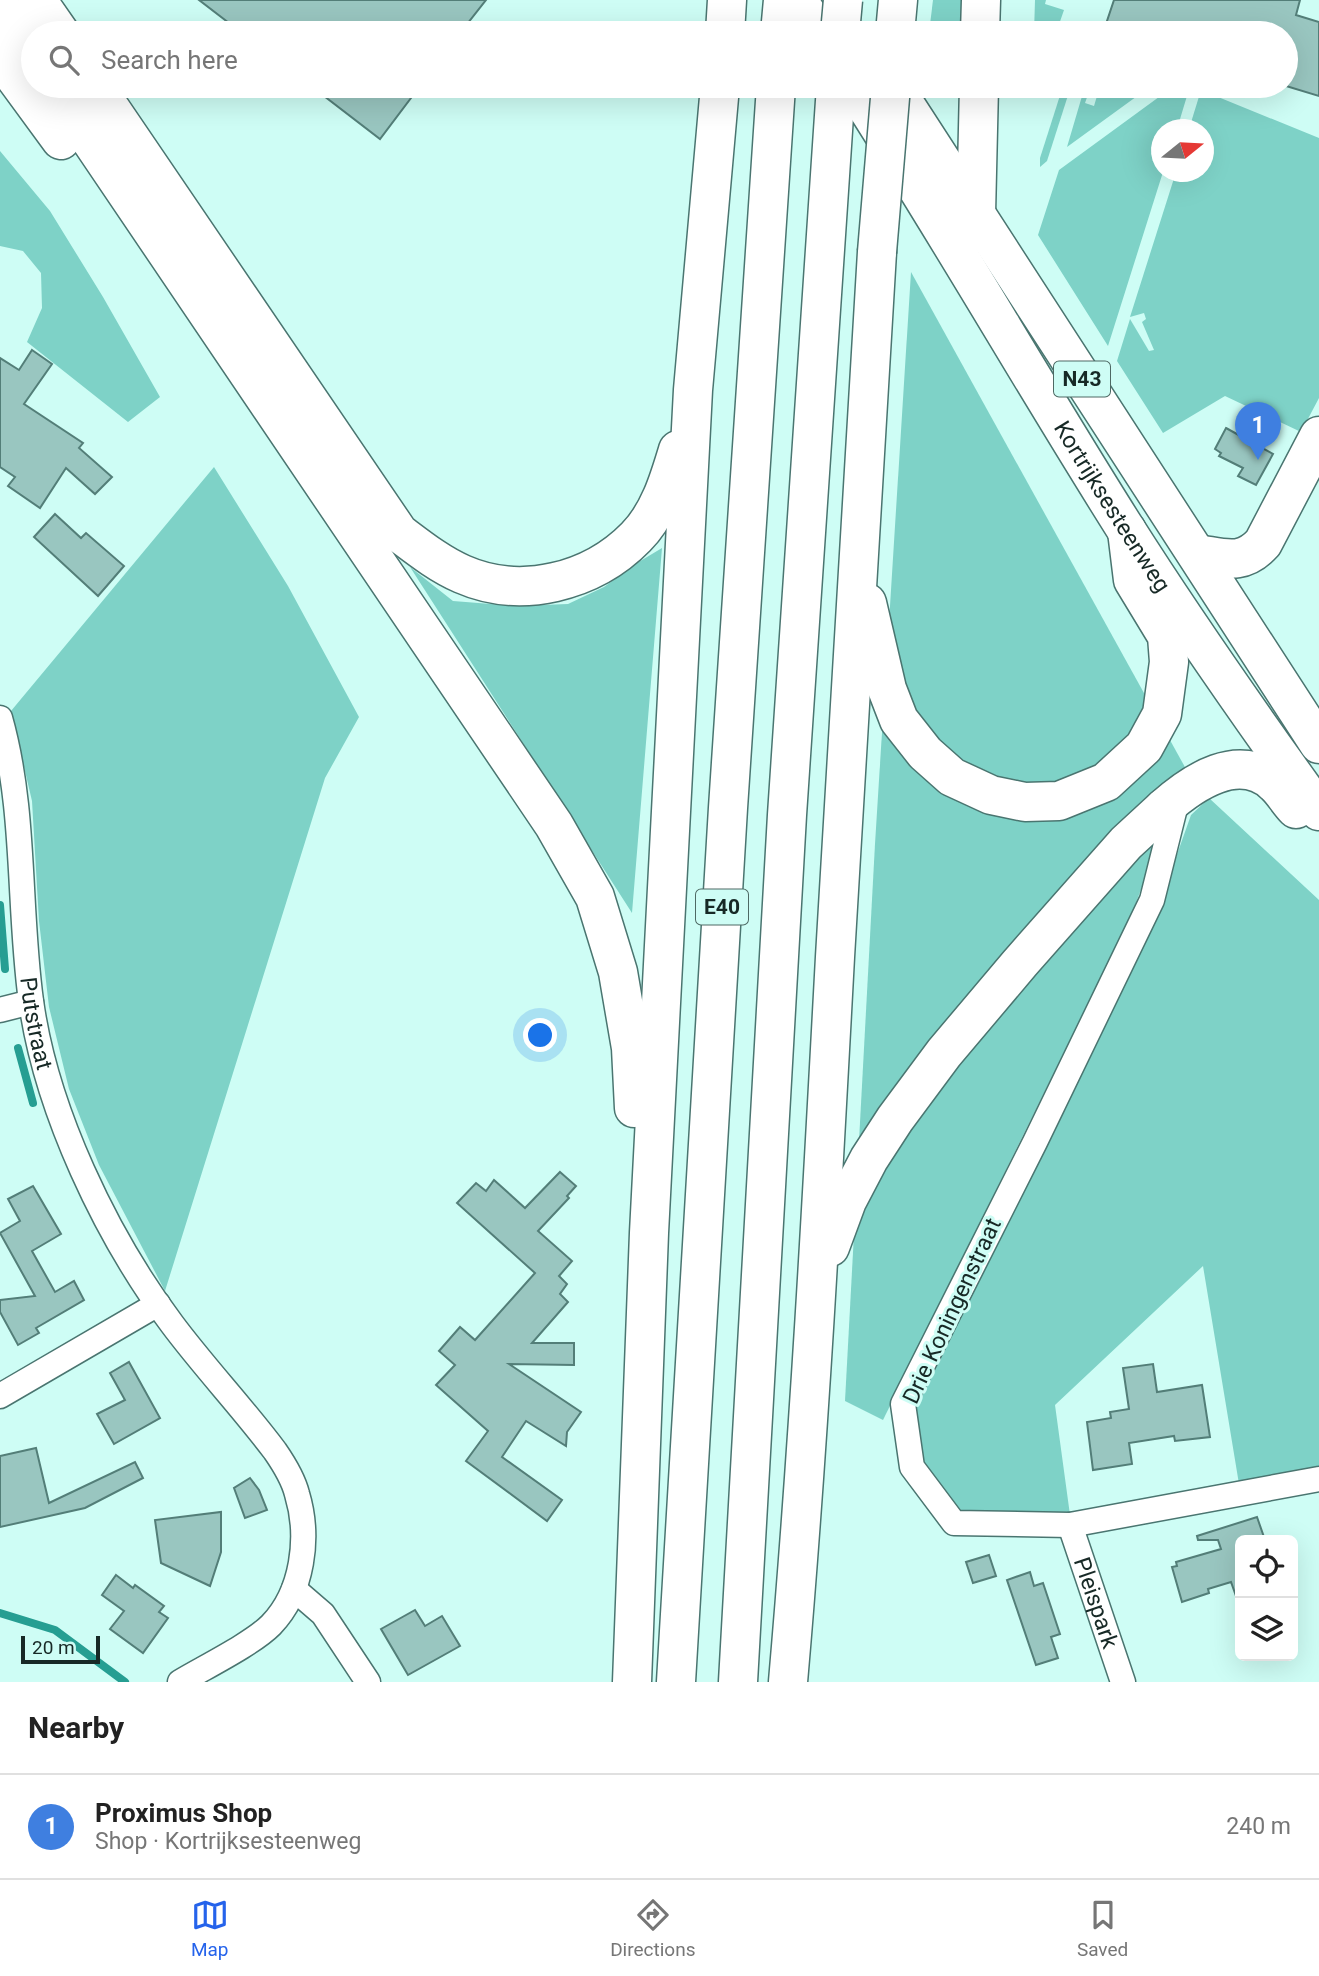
<!DOCTYPE html>
<meta charset="utf-8">
<style>
body{margin:0;font-family:Roboto,sans-serif;background:#f6f6f6;color:#222}
.controls{position:absolute;right:21px;bottom:21px;display:grid;overflow:hidden;border-radius:10px;box-shadow:0 7px 28px #0002}
.controls button{width:63px;height:63px;display:grid;place-items:center;padding:0;border:0;border-bottom:2px solid #e0e0e0;background:#fff;color:#222;font:35px sans-serif}
.compass{position:absolute;left:1151px;top:119px;width:63px;height:63px;border-radius:50%;background:#fff;box-shadow:0 7px 28px #0002;rotate:72deg}
.scale{position:absolute;left:21px;bottom:18px;width:79px;box-sizing:border-box;padding-left:7px;border:4px solid #172926;border-top:0;font-size:19px;line-height:24px;white-space:nowrap;color:#172926;-webkit-text-stroke:5px #cefdf5;paint-order:stroke}
.you{position:absolute;left:541px;top:1036px;width:24px;height:24px;margin:-18px;border:5px solid #fff;border-radius:50%;background:#1a73e8;box-shadow:0 0 0 10px #1a73e833}
.badge{display:grid;place-items:center;width:46px;height:46px;border-radius:50%;background:#2563eb;color:#fff;font-size:23px;font-weight:700}
.pin{position:absolute;translate:-50% -58px;filter:drop-shadow(0 2px 4px #0008)}
.pin::after{content:'';position:absolute;top:37px;width:24px;height:21px;background:inherit;clip-path:polygon(0 0,100% 0,50% 100%)}
.list{margin:0;padding:0;list-style:none}
h2{display:flex;justify-content:space-between;align-items:center;height:91px;margin:0;padding:0 28px;font-size:30px}
h2 small{font-size:23px;font-weight:400;color:#767676}
.list li{display:grid;grid-template-columns:46px 1fr auto;gap:21px;align-items:center;box-sizing:border-box;height:105px;padding:0 28px;border-top:2px solid #e0e0e0}
.list b{display:block;font-size:26px;white-space:nowrap}
.list p{margin:0;font-size:23px;white-space:nowrap;color:#767676}
.list em{font-size:23px;font-style:normal;color:#767676}
.icon{flex:none;width:38px;height:38px;fill:none;stroke:currentColor;stroke-width:2;stroke-linecap:round;stroke-linejoin:round}
.map{position:relative;flex:none;width:1319px;height:1682px;overflow:hidden}
.search{position:absolute;background:#fff;box-shadow:0 7px 28px #0002;left:21px;right:21px;top:21px;height:77px;display:flex;align-items:center;gap:18px;box-sizing:border-box;padding:0 24px;border-radius:38px;color:#767676;font-size:26px}
.sheet{height:196px;background:#fff}
nav{display:flex;justify-content:space-around;align-items:center;box-sizing:border-box;height:98px;border-top:2px solid #e0e0e0;background:#fff;font-size:19px;color:#767676}
nav a{display:grid;justify-items:center;gap:4px}
nav .on{color:#2563eb}
.map>svg:first-child{display:block}
</style>
<div class="map">
<svg width="1319" height="1682" viewBox="0 0 1319 1682">
<rect width="100%" height="100%" fill="#cefdf5"/>
<g fill="#7ed2c7">
<path d="M 933,0 L 970,0 L 966,33 L 929,33 Z"/>
<path d="M 1035,0 L 1046,0 L 1045,4 L 1064,10 L 1056,33 L 1034,33 Z"/>
<path d="M 1063,86 L 1071,86 L 1047,161 L 1040,167 L 1040,158 Z"/>
<path d="M 1085,86 L 1091,86 L 1085,103 L 1094,106 L 1100,86 L 1151,86 L 1067,147 Z"/>
<path d="M 1174,86 L 1178,86 L 1177,89 L 1181,90 L 1183,86 L 1190,86 L 1177,129 L 1162,130 L 1162,172 L 1163,172 L 1108,346 L 1038,235 L 1059,170 Z"/>
<path d="M 1201,90 L 1319,138 L 1319,398 L 1301,432 L 1225,396 L 1163,433 L 1117,361 L 1130,319 L 1149,351 L 1154,350 L 1142,322 L 1146,319 L 1144,313 L 1130,317 L 1176,172 L 1204,172 L 1204,130 L 1189,129 Z"/>
<path d="M 0,151 L 50,211 L 103,297 L 160,397 L 128,422 L 27,342 L 42,308 L 41,273 L 23,251 L 0,246 Z"/>
<path d="M 911,272 L 1186,769 L 1131,916 L 883,1420 L 845,1401 L 875,844 Z"/>
<path d="M 214,467 L 288,586 L 359,717 L 325,778 L 165,1291 L 99,1165 L 69,1089 L 49,1007 L 39,921 L 32,801 L 11,711 Z"/>
<path d="M 662,548 L 632,913 L 410,567 L 453,601 L 516,606 L 568,604 L 604,587 L 637,563 Z"/>
<path d="M 1209,798 L 1319,900 L 1319,1470 L 1239,1484 L 1203,1266 L 1055,1405 L 1070,1515 L 962,1516 L 923,1466 L 913,1400 L 1158,908 L 1191,815 Z"/>
</g>
<g fill="none" stroke-linecap="round" stroke-linejoin="round">
<g stroke="#269e92" stroke-width="8">
<path d="M 0,905 L 5,969"/>
<path d="M 18,1048 L 33,1103"/>
<path d="M 0,1613 L 55,1630 L 125,1682"/>
</g>
</g>
<g fill="#99c6c0" stroke="#537e78" stroke-width="2">
<path d="M 199,0 L 486,0 L 460,33 L 242,33 Z"/>
<path d="M 1114,0 L 1300,0 L 1296,15 L 1319,22 L 1319,96 L 1286,86 L 1286,33 L 1103,33 Z"/>
<path d="M 311,86 L 420,86 L 380,139 Z"/>
<path d="M 32,350 L 52,364 L 24,404 L 83,443 L 79,448 L 112,477 L 95,494 L 66,468 L 40,508 L 8,486 L 15,477 L 0,467 L 0,358 L 19,370 Z"/>
<path d="M 1226,428 L 1273,454 L 1256,485 L 1238,476 L 1243,468 L 1219,456 L 1221,453 L 1215,449 Z"/>
<path d="M 55,514 L 81,538 L 86,533 L 124,566 L 98,596 L 34,537 Z"/>
<path d="M 560,1172 L 576,1186 L 567,1196 L 569,1198 L 538,1231 L 572,1261 L 559,1276 L 567,1284 L 560,1294 L 568,1302 L 532,1343 L 574,1343 L 574,1365 L 509,1364 L 581,1412 L 567,1432 L 566,1446 L 526,1421 L 502,1457 L 562,1500 L 547,1521 L 466,1461 L 488,1431 L 436,1385 L 455,1365 L 439,1351 L 460,1327 L 475,1340 L 535,1273 L 457,1203 L 476,1183 L 486,1191 L 494,1180 L 525,1208 Z"/>
<path d="M 33,1186 L 61,1234 L 32,1251 L 55,1292 L 74,1281 L 84,1300 L 36,1328 L 39,1333 L 18,1345 L 0,1312 L 0,1300 L 35,1296 L 0,1233 L 20,1221 L 8,1199 Z"/>
<path d="M 129,1362 L 160,1418 L 114,1444 L 97,1414 L 125,1400 L 110,1373 Z"/>
<path d="M 1153,1364 L 1157,1392 L 1202,1385 L 1210,1437 L 1175,1441 L 1174,1436 L 1129,1443 L 1132,1464 L 1093,1470 L 1087,1422 L 1111,1418 L 1110,1412 L 1129,1409 L 1123,1368 Z"/>
<path d="M 36,1448 L 49,1503 L 135,1462 L 143,1478 L 85,1508 L 0,1527 L 0,1456 Z"/>
<path d="M 250,1478 L 259,1490 L 267,1510 L 245,1518 L 234,1488 Z"/>
<path d="M 221,1512 L 221,1552 L 210,1586 L 161,1563 L 155,1520 Z"/>
<path d="M 1257,1517 L 1265,1540 L 1240,1540 L 1240,1596 L 1236,1596 L 1231,1582 L 1208,1589 L 1209,1593 L 1182,1602 L 1172,1567 L 1177,1566 L 1176,1562 L 1221,1549 L 1218,1540 L 1198,1540 L 1197,1536 Z"/>
<path d="M 989,1555 L 996,1576 L 973,1583 L 966,1562 Z"/>
<path d="M 1030,1572 L 1034,1586 L 1043,1583 L 1060,1634 L 1051,1637 L 1058,1658 L 1036,1665 L 1007,1580 Z"/>
<path d="M 116,1575 L 133,1588 L 135,1585 L 164,1606 L 159,1612 L 168,1618 L 143,1653 L 110,1629 L 124,1611 L 102,1595 Z"/>
<path d="M 415,1610 L 425,1626 L 442,1616 L 460,1646 L 408,1675 L 381,1629 Z"/>
</g>
<g fill="none" stroke-linecap="round" stroke-linejoin="round">
<g stroke="#4a7570" stroke-width="27">
<g id="minor">
<path id="s1" d="M 0,718 C 26,810 18,907 31,1001 C 46,1110 106,1236 172,1324 C 204,1367 242,1407 275,1451 C 284,1464 293,1478 297,1494 C 310,1537 303,1592 271,1625 C 252,1644 205,1667 180,1682"/>
<path d="M 1178,796 L 1152,900 L 1035,1142 L 903,1404 L 912,1467 L 954,1523 L 1070,1525 L 1319,1479"/>
<path d="M 0,1010 L 31,1002"/>
<path d="M 0,1396 L 158,1304"/>
<path id="s2" d="M 1070,1525 L 1123,1682"/>
<path d="M 294,1589 L 323,1614 L 368,1682"/>
</g>
</g>
<g stroke="#4a7570" stroke-width="41">
<g id="primary">
<path d="M 798,0 L 819,33"/>
<path id="s3" d="M 853,86 C 947,231 1032,381 1125,528 C 1186,624 1252,718 1319,811"/>
<path d="M 893,86 L 1319,744"/>
<path d="M 1197,554 C 1225,558 1242,566 1263,543 L 1319,436"/>
<path d="M 1164,808 C 1192,783 1240,750 1275,784 C 1283,791 1288,801 1296,809"/>
</g>
</g>
<g stroke="#4a7570" stroke-width="41">
<g id="motorway">
<path d="M 37,0 L 60,33"/>
<path d="M 0,7 L 33,56"/>
<path d="M 725,33 L 727,0"/>
<path d="M 780,33 L 783,0"/>
<path d="M 895,33 L 898,0"/>
<path d="M 980,33 L 981,0"/>
<path d="M 0,57 L 61,140"/>
<path d="M 54,86 L 554,825 L 595,897 L 618,972 L 631,1048 L 634,1108"/>
<path d="M 95,86 L 399,533 C 419,548 439,564 462,574 C 521,600 592,582 636,537 C 659,514 669,480 678,450"/>
<path d="M 976,214 L 979,86"/>
<path d="M 867,603 L 887,689 L 899,720 L 925,753 L 952,777 L 991,795 L 1025,802 L 1059,801 L 1106,782 L 1144,747 L 1162,714 L 1169,662 L 1167,636 L 1133,580 L 1127,531"/>
<path d="M 830,1247 L 847,1201 L 869,1159 L 895,1119 L 944,1053 L 1020,963 L 1126,843 L 1164,808"/>
<path d="M 632,1682 L 649,1233 L 693,390 L 720,86"/>
<path d="M 676,1682 L 728,808 L 776,86"/>
<path d="M 738,1682 L 787,815 L 836,86"/>
<path d="M 788,1682 C 809,1441 822,1199 835,957 C 848,722 862,487 877,252"/>
</g>
</g>
<use href="#minor" stroke="#fff" stroke-width="24"/>
<use href="#primary" stroke="#fff" stroke-width="38"/>
<use href="#motorway" stroke="#fff" stroke-width="38"/>
<g stroke="#4a7570" stroke-width="41" stroke-linecap="butt">
<g id="motorway-bridge">
<path d="M 840,33 L 843,0"/>
<path d="M 877,252 L 891,86"/>
</g>
</g>
<use href="#motorway-bridge" stroke="#fff" stroke-width="38"/>
</g>
<g text-anchor="middle" dominant-baseline="central" stroke-width="6" stroke-linejoin="round" paint-order="stroke">
<g fill="#cefdf5" stroke="#4e6964" stroke-width="2">
<rect x="1054" y="361.5" width="56" height="35" rx="5"/>
<rect x="696" y="889.5" width="52" height="35" rx="5"/>
</g>
<g font-size="21" font-weight="bold" fill="#172926">
<text x="1082" y="379">N43</text>
<text x="722" y="907">E40</text>
</g>
<g font-size="23" fill="#172926" stroke="#cefdf5">
<text stroke="none"><textPath href="#s3" startOffset="494">Kortrijksesteenweg</textPath></text>
<text stroke="none"><textPath href="#s1" startOffset="308">Putstraat</textPath></text>
<text transform="translate(952 1311) rotate(-65)">Drie Koningenstraat</text>
<text stroke="none"><textPath href="#s2" startOffset="82">Pleispark</textPath></text>
</g>
</g>
</svg>
<div class="controls">
<button><svg class="icon" aria-label="locate" viewBox="0 0 24 24"><circle cx="12" cy="12" r="6"/><path d="M12 2v4M12 18v4M2 12h4M18 12h4"/></svg></button>
<button><svg class="icon" aria-label="layers" viewBox="0 0 24 24"><path d="M12 4l9 5-9 5-9-5zM3 14l9 5 9-5"/></svg></button>
</div>
<svg class="compass" viewBox="-18 -18 36 36"><path d="M0-13l5 13h-10z" fill="#e53935"/><path d="M0 13l5-13h-10z" fill="#767676"/></svg>
<div class="scale">20 m</div>
<div class="you"></div>
<div class="pin badge" style="left:1258px;top:460px;background:#3f7fe0">1</div>
<div class="search"><svg class="icon" aria-label="search" viewBox="0 0 24 24"><circle cx="10" cy="10" r="6"/><path d="M15 15l6 6"/></svg>Search here</div>
</div>
<section class="sheet">
<h2>Nearby<small></small></h2>
<ul class="list">
<li><span class="badge" style="background:#3f7fe0">1</span><div><b>Proximus Shop</b><p>Shop · Kortrijksesteenweg</p></div><em>240 m</em></li>
</ul>
</section>
<nav>
<a class="on"><svg class="icon" aria-label="map" viewBox="0 0 24 24"><path d="M3 6l6-2 6 2 6-2v14l-6 2-6-2-6 2zM9 4v14M15 6v14"/></svg>Map</a>
<a><svg class="icon" aria-label="directions" viewBox="0 0 24 24"><path d="M12 3l9 9-9 9-9-9zM9 14v-3h6M13 9l2 2-2 2"/></svg>Directions</a>
<a><svg class="icon" aria-label="saved" viewBox="0 0 24 24"><path d="M7 4h10v16l-5-4-5 4z"/></svg>Saved</a>
</nav>
